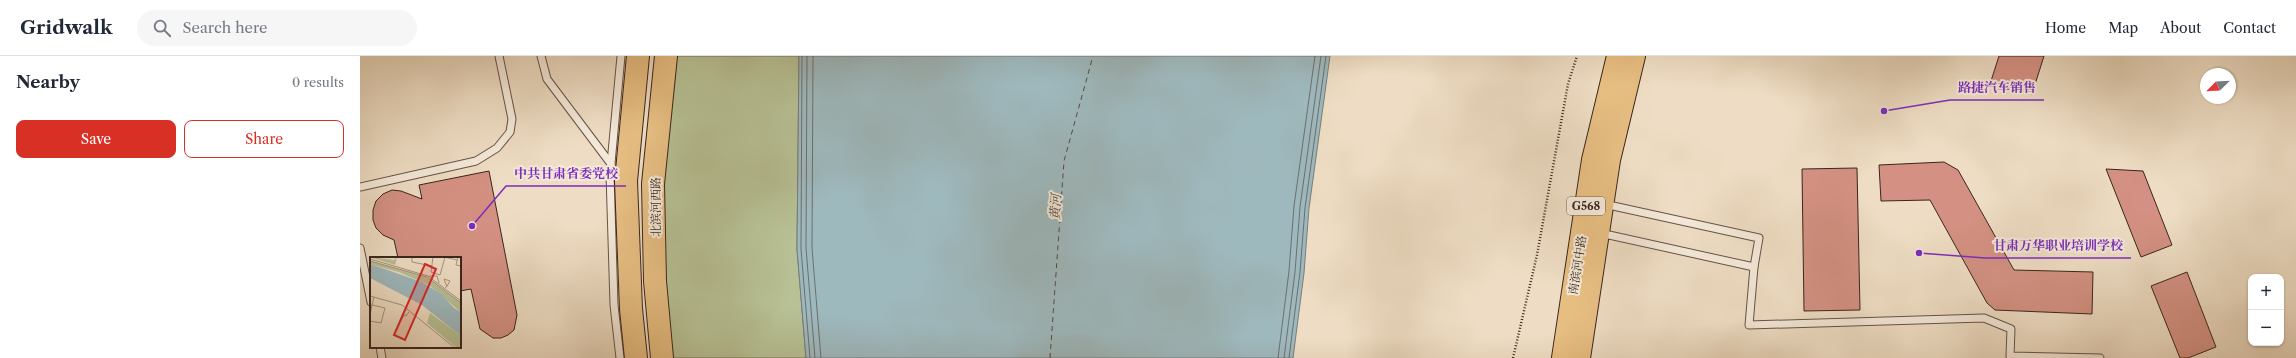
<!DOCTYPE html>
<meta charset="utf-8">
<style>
body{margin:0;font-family:"Libre Caslon Text","Noto Serif SC",serif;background:#f6f6f7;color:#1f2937}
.controls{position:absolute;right:12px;bottom:12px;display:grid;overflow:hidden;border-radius:8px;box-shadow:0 1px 3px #0004}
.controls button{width:36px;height:36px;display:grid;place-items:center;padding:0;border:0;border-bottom:1px solid #e0e1e3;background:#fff;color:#1f2937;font:20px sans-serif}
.compass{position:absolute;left:1840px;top:12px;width:36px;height:36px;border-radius:50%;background:#fff;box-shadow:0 1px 3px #0004;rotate:246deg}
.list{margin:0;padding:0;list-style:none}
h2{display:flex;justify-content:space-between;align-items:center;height:52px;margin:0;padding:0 16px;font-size:17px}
h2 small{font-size:13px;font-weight:400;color:#747a83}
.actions{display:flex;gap:8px;padding:12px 16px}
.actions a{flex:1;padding:9px 0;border:1px solid #d93025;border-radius:8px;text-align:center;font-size:14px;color:#d93025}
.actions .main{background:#d93025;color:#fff}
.icon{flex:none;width:22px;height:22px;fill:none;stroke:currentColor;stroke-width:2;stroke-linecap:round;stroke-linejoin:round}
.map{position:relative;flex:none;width:1936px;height:302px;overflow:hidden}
header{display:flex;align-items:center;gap:24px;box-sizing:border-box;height:56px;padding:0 20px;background:#fff;border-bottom:1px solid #e0e1e3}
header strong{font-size:19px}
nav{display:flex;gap:22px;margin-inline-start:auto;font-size:14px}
.search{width:280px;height:36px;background:#f6f6f7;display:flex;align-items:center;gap:10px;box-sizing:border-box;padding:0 14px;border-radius:22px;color:#747a83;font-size:15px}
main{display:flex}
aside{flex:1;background:#fff}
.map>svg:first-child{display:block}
</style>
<header>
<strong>Gridwalk</strong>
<div class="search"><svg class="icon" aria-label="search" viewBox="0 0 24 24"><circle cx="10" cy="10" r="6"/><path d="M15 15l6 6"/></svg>Search here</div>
<nav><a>Home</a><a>Map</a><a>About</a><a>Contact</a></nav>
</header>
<main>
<aside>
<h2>Nearby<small>0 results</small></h2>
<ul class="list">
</ul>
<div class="actions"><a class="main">Save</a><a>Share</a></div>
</aside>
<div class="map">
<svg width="1936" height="302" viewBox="0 0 1936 302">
<rect width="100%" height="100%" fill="#eeddc4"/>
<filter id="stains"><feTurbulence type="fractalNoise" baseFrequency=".005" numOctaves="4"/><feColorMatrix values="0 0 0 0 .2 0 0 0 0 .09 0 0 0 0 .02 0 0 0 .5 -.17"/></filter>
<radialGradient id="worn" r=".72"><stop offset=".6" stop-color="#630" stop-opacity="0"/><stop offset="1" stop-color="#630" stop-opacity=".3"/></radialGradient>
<path fill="#b7c195" stroke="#787359" d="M 306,0 L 439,0 L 437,193 L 446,302 L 302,302 L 295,225 Z"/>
<path fill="#9eb9be" stroke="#767e7e" d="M 439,0 L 970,0 L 949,152 L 944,217 L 933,302 L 446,302 L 437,193 Z"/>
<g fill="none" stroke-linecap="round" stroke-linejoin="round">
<g stroke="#6c6f6e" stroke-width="1">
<path d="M 442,0 L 441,193 L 450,302"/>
<path d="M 447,0 L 446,192 L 455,302"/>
<path d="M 453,0 L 452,192 L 461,302"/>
<path d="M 918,302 L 929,215 L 934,150 L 955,0"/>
<path d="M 924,302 L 935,216 L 940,151 L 961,0"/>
<path d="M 929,302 L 940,216 L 945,152 L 966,0"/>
</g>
<path stroke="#534a45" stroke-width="1" stroke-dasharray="5 4" stroke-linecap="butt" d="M 690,302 L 704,105 L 733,0"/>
</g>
<g fill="#d49183" stroke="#3a251d">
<path d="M 1639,0 L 1684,0 L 1672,38 L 1631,25 Z"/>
<path d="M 1584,106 L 1598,114 L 1654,214 L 1733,216 L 1732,258 L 1635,254 L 1627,247 L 1570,144 L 1521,145 L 1519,109 Z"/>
<path d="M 1497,112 L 1500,254 L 1444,255 L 1442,113 Z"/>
<path d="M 1746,113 L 1783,115 L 1812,189 L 1781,201 Z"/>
<path d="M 129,115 L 157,259 L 154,274 L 148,279 L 141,282 L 133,282 L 120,273 L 111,233 L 100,235 L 100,202 L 38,202 L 34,184 L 23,179 L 16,172 L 13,164 L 13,154 L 16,145 L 23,138 L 32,134 L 41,135 L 62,143 L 59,129 Z"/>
<path d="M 1827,216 L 1856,291 L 1828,302 L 1820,302 L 1791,230 Z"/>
</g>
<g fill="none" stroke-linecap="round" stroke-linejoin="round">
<g stroke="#675347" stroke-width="9">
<g id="service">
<path d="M 181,0 L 187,23 L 251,108"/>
<path d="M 0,131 L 116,105 L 137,92 L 150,76 L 152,63 L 139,0"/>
<path d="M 1244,148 L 1399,182 L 1394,211 L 1389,269 L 1624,262 L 1651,273 L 1650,300 L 1740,302"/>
<path d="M 1240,177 L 1394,211"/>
<path d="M 0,192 L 11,246"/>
<path d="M 20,291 L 22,302"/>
<path d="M 260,302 L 254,249 L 250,118 L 261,0"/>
</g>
</g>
<g stroke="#3a251d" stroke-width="24">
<g id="primary">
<path d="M 276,302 L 271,253 L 266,125 L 278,0"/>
<path d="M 302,302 L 295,225 L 293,128 L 306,0"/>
</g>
</g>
<g stroke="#3a251d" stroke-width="24">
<g id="trunk">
<path d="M 1203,302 L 1233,104 L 1258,0"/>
<path d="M 1219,302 L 1249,104 L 1274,0"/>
</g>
</g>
<path stroke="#3a251d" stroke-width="2.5" stroke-dasharray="1 2" stroke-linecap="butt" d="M 1153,302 L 1177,199 L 1208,28 L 1217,0"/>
<use href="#service" stroke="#f4e9d9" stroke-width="7"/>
<use href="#primary" stroke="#e7be82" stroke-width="22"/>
<use href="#trunk" stroke="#e7be82" stroke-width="22"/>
</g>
<g text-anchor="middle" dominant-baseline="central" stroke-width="4" stroke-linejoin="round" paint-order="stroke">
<rect fill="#f4e9d9" stroke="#726055" stroke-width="1" x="1207" y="141" width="38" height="18" rx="3"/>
<g font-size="11" font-weight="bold" fill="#3a251d">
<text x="1226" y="150">G568</text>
</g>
<g font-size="12" fill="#3a251d" stroke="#f4e9d9">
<text transform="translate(295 151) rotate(-90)">北滨河西路</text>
<text transform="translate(1217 209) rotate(-81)">南滨河中路</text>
</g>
<g font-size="13" font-style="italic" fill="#534a45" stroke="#f4e9d9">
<text transform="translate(695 151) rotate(-87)">黄河</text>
</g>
</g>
<g transform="translate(10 201)">
<rect width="91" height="91" fill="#eeddc4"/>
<path d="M 0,0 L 24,3 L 27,0 L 25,8 ZM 0,4 L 57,20 L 91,46 L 91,55 L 59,28 L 29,15 L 0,7 ZM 60,56 L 91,79 L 91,91 L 87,91 L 57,66 Z" fill="#b7c195"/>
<path d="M 0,7 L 52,25 L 71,37 L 84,51 L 91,55 L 91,79 L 52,48 L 0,21 Z" fill="#9eb9be"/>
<path fill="none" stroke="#9eb9be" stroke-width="2" d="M 20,14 L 21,19 L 51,36 L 91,69"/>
<path fill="none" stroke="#a69381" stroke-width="1" d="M 42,0 L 42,5 L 62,9M 63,0 L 61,15 L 70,18 L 75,0M 74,0 L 87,3M 88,0 L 86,8 L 91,9M 0,2 L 58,19 L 91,44M 0,4 L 57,20 L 91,46M 59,19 L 67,19 L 69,26M 75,31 L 77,29 L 80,24 L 74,22 L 77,30M 0,39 L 32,48 L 85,91M 0,48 L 2,48 L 0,58M 0,64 L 11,66 L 15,51 L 2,48 L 4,40M 26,73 L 34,58 L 36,59 L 39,55"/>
<path fill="#d62828" fill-opacity="0.15" stroke="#d62828" stroke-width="2" d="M 55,7 L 66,12 L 35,83 L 24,78 Z"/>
<rect width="91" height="91" fill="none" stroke="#3a251d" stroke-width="2"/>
</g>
<path fill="none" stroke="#7b2cbf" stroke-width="1.5" d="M1524 55L1590 44H1684M112 170L146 130H266M1559 197L1625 202H1771"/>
<g fill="#7b2cbf" stroke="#f4e9d9" stroke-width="1.5">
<circle cx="1524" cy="55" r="4"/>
<circle cx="112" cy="170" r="4"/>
<circle cx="1559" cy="197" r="4"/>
</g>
<g font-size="13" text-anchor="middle" font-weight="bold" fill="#7b2cbf" stroke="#f4e9d9" stroke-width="4" stroke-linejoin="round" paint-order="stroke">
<text x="1637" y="36">路捷汽车销售</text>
<text x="206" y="122">中共甘肃省委党校</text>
<text x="1698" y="194">甘肃万华职业培训学校</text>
</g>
<rect width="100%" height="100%" filter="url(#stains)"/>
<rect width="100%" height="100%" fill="url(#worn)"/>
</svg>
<div class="controls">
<button>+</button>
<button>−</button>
</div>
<svg class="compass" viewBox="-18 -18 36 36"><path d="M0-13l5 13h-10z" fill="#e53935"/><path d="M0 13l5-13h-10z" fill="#747a83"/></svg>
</div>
</main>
